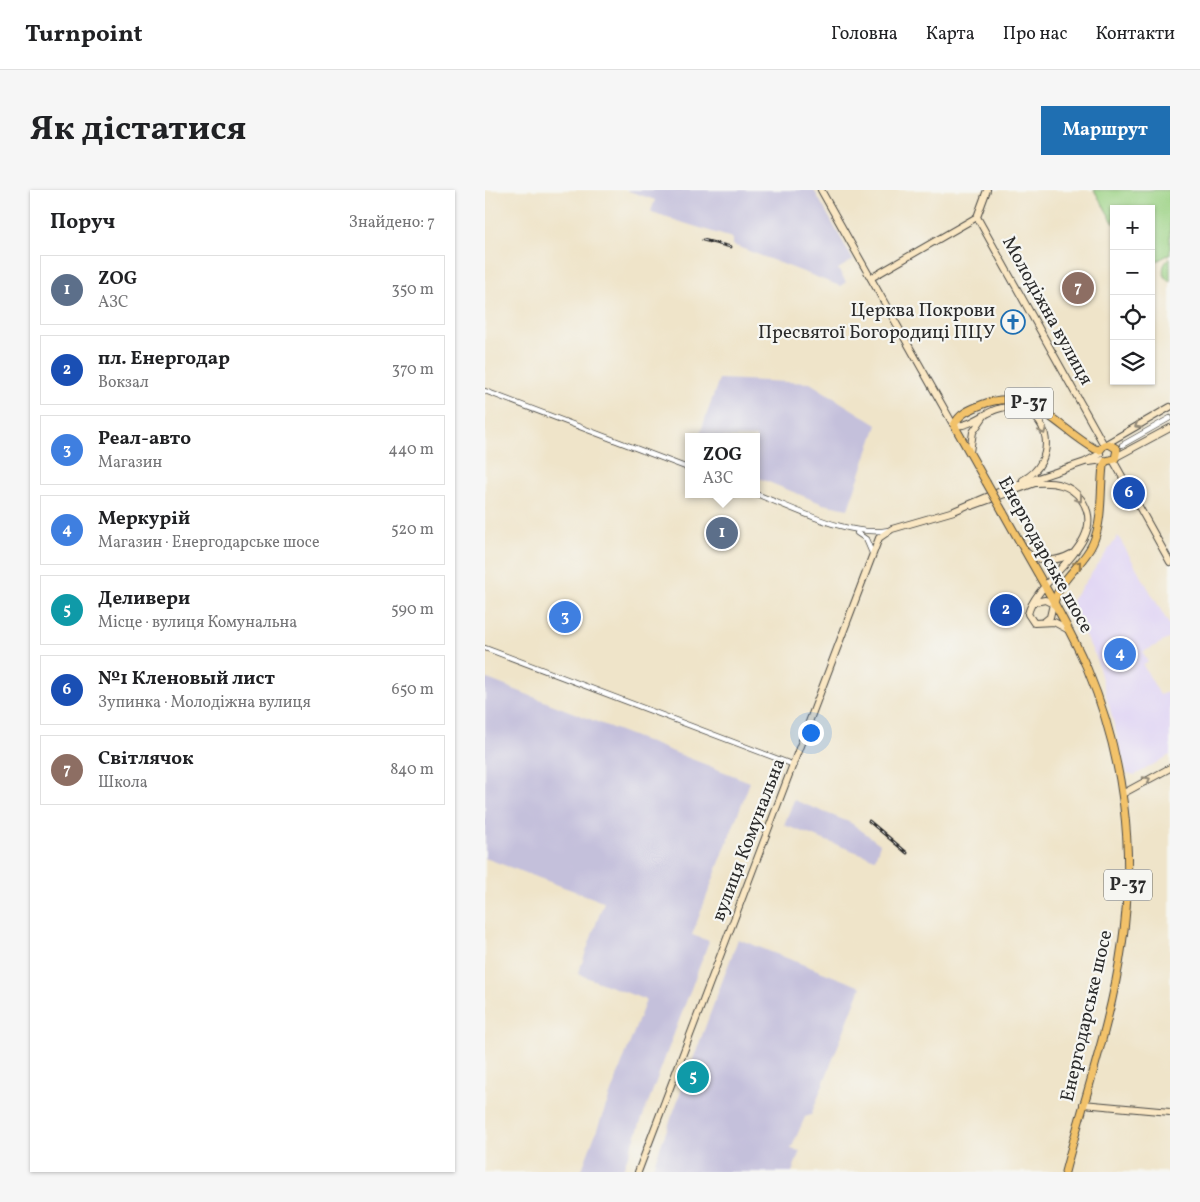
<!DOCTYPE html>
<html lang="uk">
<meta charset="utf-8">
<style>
body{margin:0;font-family:Vollkorn,serif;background:#f6f6f6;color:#202124}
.controls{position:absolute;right:15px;top:15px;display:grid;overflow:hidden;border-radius:0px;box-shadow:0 1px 4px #0004}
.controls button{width:45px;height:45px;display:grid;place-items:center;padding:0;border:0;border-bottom:1px solid #e0e0e0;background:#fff;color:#202124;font:25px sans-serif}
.you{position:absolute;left:325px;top:542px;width:18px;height:18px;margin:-12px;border:4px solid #fff;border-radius:50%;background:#1a73e8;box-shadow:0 0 0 8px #1a73e833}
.badge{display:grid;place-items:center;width:32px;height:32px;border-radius:50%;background:#1f6fb2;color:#fff;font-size:16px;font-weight:700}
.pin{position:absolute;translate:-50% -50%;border:2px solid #fff;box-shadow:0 1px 5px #0006}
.popup{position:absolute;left:200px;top:243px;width:75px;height:65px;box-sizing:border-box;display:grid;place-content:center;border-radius:0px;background:#fff;filter:drop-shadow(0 1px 4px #0005);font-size:16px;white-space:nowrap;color:#757577}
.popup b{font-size:19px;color:#202124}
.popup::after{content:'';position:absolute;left:50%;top:100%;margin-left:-10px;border:10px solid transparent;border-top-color:#fff}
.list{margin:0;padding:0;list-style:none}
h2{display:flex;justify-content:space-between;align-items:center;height:65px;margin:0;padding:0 20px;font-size:21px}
h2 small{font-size:16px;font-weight:400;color:#757577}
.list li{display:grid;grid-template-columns:32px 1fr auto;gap:15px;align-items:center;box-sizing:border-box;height:70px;margin:0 10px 10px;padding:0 10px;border:1px solid #e0e0e0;border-radius:0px}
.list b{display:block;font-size:19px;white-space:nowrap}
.list p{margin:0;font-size:16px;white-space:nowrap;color:#757577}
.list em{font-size:16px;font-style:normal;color:#757577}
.icon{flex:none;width:28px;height:28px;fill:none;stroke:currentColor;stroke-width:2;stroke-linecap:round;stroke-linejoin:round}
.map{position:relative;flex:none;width:685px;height:982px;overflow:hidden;border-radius:0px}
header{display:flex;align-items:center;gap:30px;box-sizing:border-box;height:70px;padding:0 25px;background:#fff;border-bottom:1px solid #e0e0e0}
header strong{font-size:24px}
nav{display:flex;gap:28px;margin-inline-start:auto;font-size:18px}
.intro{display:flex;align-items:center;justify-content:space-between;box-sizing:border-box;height:120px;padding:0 30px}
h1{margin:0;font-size:35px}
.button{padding:12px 22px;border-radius:0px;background:#1f6fb2;color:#fff;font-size:18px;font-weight:700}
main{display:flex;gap:30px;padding:0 30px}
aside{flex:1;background:#fff;border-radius:0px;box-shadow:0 1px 4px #0004}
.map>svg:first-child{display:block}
</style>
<header>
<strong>Turnpoint</strong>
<nav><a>Головна</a><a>Карта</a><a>Про нас</a><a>Контакти</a></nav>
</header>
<div class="intro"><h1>Як дістатися</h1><a class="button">Маршрут</a></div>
<main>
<aside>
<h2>Поруч<small>Знайдено: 7</small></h2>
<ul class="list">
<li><span class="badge" style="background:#5c6f8a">1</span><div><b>ZOG</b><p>АЗС</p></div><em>350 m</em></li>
<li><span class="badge" style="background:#1a4fb4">2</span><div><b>пл. Енергодар</b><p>Вокзал</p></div><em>370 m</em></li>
<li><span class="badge" style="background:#3f7fe0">3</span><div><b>Реал-авто</b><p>Магазин</p></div><em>440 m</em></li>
<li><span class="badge" style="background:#3f7fe0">4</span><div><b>Меркурій</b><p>Магазин · Енергодарське шосе</p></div><em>520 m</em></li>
<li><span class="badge" style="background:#0f9aa8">5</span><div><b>Деливери</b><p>Місце · вулиця Комунальна</p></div><em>590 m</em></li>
<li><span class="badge" style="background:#1a4fb4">6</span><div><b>№1 Кленовый лист</b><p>Зупинка · Молодіжна вулиця</p></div><em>650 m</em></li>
<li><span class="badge" style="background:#8d6e63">7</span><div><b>Світлячок</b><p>Школа</p></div><em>840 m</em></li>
</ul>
</aside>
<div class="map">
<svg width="685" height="982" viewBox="0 0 685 982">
<rect width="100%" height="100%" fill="#f6f6f2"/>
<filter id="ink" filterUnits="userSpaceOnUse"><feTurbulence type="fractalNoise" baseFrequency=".02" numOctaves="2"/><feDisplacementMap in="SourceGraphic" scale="10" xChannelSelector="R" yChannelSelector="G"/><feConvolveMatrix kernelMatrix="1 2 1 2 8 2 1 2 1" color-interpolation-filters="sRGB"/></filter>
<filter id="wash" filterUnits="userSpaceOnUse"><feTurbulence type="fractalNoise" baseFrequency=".0096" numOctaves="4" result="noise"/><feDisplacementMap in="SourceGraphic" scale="20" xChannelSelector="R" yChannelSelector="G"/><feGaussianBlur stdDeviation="1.12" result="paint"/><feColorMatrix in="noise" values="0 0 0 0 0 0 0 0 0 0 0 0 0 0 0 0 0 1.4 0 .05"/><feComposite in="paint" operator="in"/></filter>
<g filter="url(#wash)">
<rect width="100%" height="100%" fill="#efe4c9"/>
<path fill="#e0d4f4" d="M 633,346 L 685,436 L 685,448 L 658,462 L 663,472 L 658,475 L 675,505 L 682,502 L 685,508 L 685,565 L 650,585 L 642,583 L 611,467 L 584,415 Z"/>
<g fill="#c4c0db">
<path d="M 141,0 L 329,0 L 368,70 L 353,79 L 361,92 L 355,96 L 248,55 L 247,48 L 170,24 L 166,21 L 170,10 Z"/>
<path d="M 234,189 L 325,193 L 392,235 L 363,319 L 338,314 L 271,287 L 271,247 L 214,247 Z"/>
<path d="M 0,488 L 265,592 L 207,745 L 224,751 L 137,982 L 96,982 L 161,810 L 93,784 L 119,712 L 0,668 Z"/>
<path d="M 309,610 L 366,633 L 395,654 L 390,669 L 299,635 Z"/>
<path d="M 253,749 L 376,797 L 326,925 L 320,927 L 306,959 L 315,961 L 307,982 L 166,982 Z"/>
</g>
<g fill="#9bd284" stroke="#637e58">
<path d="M 609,0 L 685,0 L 685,64 L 666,74 L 666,19 L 629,19 L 629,34 Z"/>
<path d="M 685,68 L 685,92 C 676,85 676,75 685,68 Z"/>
</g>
</g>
<g filter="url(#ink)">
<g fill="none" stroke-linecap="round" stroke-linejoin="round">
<g stroke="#484743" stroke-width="6">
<g id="street">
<path d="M 0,201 L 203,278"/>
<path d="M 637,255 L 685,228"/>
<path d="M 271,304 C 309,318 364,348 404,340"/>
<path d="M 372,343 L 381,349 L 387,363"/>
<path d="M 0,458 L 309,575"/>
</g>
</g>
<g stroke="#484743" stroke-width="8">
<g id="secondary">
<path d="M 336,0 L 469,236 C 490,237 505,215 527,217 C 568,221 572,273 538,290"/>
<path d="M 502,0 L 492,27 L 619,255"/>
<path d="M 386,88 L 492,27"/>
<path d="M 621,254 L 685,217"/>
<path d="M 485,262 L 488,242 L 499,226"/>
<path d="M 631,267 L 685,238"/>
<path d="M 628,270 L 685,372"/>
<path d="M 604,272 L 618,270"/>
<path d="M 551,293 C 569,292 585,294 596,309 C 627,352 552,387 543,424 L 549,433 L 569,432 L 582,439"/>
<path d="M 487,316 L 550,293"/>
<path d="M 540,361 C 553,373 572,372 586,364"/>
<path d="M 550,412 L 560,410 L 568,414 L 565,427 L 560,431"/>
<path d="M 639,603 L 685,578"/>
<path d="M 598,914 L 685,922"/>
<path d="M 153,982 L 394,348 L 407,339 L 469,321 L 523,298 L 600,272 L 615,264"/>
</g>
</g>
<g stroke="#484743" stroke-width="9">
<g id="primary">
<path d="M 501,292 L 469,235 C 475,223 484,220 496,215 C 546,195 571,237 610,259 L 615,260 L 619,255 L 624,254 L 632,259 L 630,269 L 621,271 L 618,276 C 615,301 618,330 608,353 C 598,376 574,388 569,414"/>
<path d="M 518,322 C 546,373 578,424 602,478 C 639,566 651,661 637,755 C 627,829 599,909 580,982"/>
</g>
</g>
<use href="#street" stroke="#fff" stroke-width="4.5"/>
<use href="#secondary" stroke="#fae7c3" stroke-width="6"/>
<use href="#primary" stroke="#f2c26a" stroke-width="7"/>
<g stroke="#2b2b2b" stroke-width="3">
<g id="rail">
<path d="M 218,50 L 246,57"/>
<path d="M 384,631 L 422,663"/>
</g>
</g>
<use href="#rail" stroke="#f6f6f2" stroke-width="1" stroke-dasharray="4" stroke-linecap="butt"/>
<g stroke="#484743" stroke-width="9" stroke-linecap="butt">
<path id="primary-bridge" d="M 501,292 L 518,322"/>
</g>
<use href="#primary-bridge" stroke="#f2c26a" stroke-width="7"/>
</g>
<defs><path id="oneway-chevron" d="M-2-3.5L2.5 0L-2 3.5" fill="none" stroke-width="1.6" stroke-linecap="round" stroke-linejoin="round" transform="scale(1.25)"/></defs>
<g stroke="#928977">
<use href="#oneway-chevron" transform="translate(653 235) rotate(151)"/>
<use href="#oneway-chevron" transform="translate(558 241) rotate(68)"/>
<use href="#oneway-chevron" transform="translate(594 309) rotate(53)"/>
<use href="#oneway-chevron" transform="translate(662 590) rotate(-28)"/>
</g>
<use stroke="#8e764a" href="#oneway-chevron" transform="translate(593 374) rotate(-50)"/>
</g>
<defs>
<g id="church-ring" transform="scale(1.25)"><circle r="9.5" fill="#f6f6f2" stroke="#1f6fb2" stroke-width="1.5"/><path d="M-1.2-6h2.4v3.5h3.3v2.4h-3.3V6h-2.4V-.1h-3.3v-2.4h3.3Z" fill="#1f6fb2"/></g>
</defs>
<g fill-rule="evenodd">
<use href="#church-ring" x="528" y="132"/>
</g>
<g text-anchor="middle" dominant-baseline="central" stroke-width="4.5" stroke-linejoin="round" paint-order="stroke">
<g fill="#f6f6f2" stroke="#686867" stroke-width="1">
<rect x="520" y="197.5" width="48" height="31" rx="4"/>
<rect x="619" y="679.5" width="48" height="31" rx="4"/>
</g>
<g font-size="18" font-weight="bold" fill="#2b2b2b">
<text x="544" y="213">Р-37</text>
<text x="643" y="695">Р-37</text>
</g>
<g font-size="19" fill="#2b2b2b" stroke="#f6f6f2" text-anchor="end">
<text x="510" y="121">Церква Покрови<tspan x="510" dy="22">Пресвятої Богородиці ПЦУ</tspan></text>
</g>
<g font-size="19" fill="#2b2b2b" stroke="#f6f6f2">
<text transform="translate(562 121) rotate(61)">Молодіжна вулиця</text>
<text transform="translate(560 365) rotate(61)">Енергодарське шосе</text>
<text transform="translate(264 650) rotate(-69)">вулиця Комунальна</text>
<text transform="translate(602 826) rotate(-77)">Енергодарське шосе</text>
</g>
</g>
</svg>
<div class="controls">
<button>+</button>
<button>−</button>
<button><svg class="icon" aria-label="locate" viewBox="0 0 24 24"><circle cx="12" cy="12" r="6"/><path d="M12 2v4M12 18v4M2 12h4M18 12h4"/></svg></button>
<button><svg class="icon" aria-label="layers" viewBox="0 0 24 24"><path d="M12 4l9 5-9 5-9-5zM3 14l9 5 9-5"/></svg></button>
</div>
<div class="you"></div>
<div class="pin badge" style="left:237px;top:343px;background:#5c6f8a">1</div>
<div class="popup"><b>ZOG</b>АЗС</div>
<div class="pin badge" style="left:521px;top:420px;background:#1a4fb4">2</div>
<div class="pin badge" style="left:80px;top:427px;background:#3f7fe0">3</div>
<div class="pin badge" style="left:635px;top:464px;background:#3f7fe0">4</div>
<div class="pin badge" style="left:208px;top:887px;background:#0f9aa8">5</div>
<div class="pin badge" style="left:644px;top:303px;background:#1a4fb4">6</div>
<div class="pin badge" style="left:593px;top:98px;background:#8d6e63">7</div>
</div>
</main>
